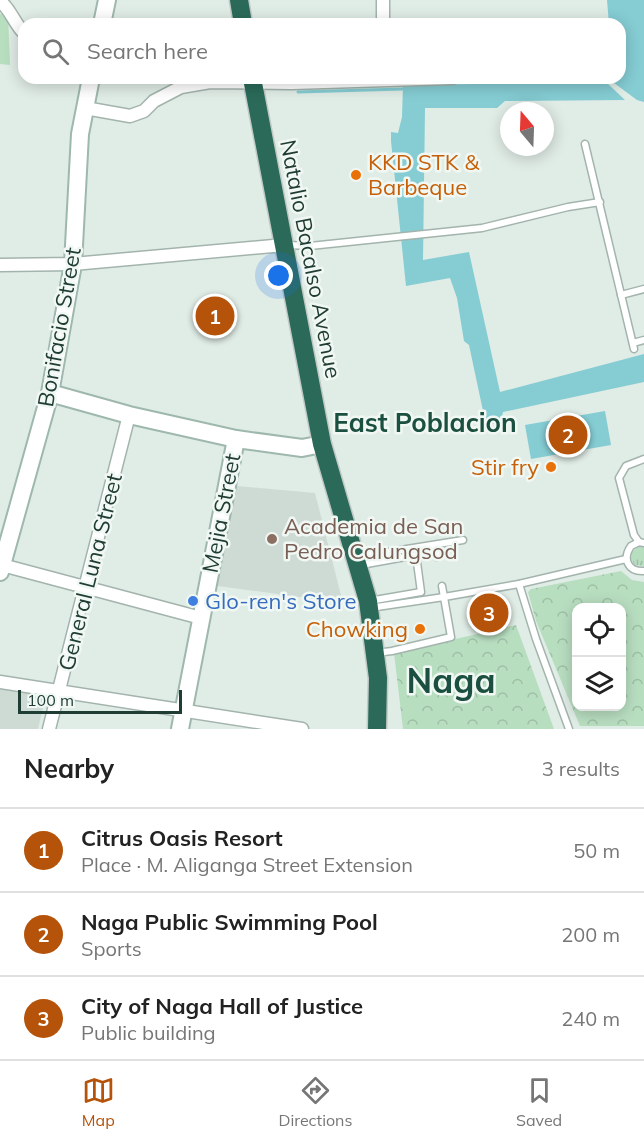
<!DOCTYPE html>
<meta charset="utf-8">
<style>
body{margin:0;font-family:Mulish,sans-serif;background:#f2f2f2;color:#222}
.controls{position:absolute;right:18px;bottom:18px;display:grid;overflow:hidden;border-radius:12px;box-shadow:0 3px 15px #0003}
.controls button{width:54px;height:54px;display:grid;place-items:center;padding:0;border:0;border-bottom:2px solid #e0e0e0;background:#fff;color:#222;font:30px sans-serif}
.compass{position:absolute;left:500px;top:102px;width:54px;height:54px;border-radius:50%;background:#fff;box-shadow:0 3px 15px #0003;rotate:341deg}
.scale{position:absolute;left:18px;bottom:15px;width:164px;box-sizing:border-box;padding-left:6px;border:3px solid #203d33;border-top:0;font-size:16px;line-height:21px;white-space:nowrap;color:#203d33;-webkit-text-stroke:4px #f1f8f4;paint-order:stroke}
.you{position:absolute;left:279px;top:276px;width:21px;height:21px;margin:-15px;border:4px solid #fff;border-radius:50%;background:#1a73e8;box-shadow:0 0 0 9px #1a73e833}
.badge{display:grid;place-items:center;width:39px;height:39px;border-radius:50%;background:#b45309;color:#fff;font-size:20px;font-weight:700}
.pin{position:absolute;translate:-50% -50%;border:3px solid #fff;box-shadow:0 2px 6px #0006}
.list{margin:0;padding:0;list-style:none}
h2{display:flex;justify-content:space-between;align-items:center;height:78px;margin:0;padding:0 24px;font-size:26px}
h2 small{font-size:20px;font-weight:400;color:#767676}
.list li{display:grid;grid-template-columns:39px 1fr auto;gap:18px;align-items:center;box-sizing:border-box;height:84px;padding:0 24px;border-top:2px solid #e0e0e0}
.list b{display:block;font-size:22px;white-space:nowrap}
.list p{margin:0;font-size:20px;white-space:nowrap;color:#767676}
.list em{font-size:20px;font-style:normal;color:#767676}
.icon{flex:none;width:33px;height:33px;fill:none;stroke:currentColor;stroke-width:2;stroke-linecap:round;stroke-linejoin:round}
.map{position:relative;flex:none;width:644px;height:729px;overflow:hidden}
.search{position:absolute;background:#fff;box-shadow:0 3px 15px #0003;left:18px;right:18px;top:18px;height:66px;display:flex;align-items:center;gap:15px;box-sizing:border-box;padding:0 21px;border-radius:18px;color:#767676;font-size:22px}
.sheet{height:330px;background:#fff}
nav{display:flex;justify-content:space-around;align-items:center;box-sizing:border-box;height:84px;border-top:2px solid #e0e0e0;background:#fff;font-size:16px;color:#767676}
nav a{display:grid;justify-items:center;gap:3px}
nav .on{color:#b45309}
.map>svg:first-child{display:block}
</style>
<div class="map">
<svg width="644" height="729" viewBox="0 0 644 729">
<defs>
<pattern id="grass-tufts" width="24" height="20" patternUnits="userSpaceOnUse" patternTransform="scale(1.5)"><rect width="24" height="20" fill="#b8dec0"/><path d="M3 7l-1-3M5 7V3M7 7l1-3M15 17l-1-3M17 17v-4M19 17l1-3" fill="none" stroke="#9ebfa5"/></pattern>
<pattern id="park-crowns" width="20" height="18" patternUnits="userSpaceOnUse" patternTransform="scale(1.5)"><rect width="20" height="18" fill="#b8dec0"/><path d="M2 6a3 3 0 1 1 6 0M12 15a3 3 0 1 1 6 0" fill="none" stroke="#9ebfa5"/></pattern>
</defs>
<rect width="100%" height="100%" fill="#e0ece6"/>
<g fill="#cedbd5">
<path d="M 227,485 L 315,493 L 343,603 L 211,585 Z"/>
<path d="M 0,687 L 46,695 L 38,729 L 0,729 Z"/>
</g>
<path fill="url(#grass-tufts)" d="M 638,547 L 644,547 L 644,566 L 635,565 L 631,559 L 632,552 Z"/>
<g fill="url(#park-crowns)" fill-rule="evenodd">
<path d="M 621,571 L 632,580 L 644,582 L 644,726 L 580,726 L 536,621 L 528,592 L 531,589 ZM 576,608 L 622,608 L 622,706 L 576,706 Z"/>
<path d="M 516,625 L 554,729 L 403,729 L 394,653 Z"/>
</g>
<path fill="#b8dec0" d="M 0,14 L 8,14 L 10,65 L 0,64 Z"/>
<g fill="#85ccd3">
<path d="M 607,0 L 644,0 L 644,102 L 637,100 L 614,83 L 614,78 L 620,78 L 620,24 L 609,24 Z"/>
<path d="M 606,82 L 625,100 L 505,101 L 497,108 L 425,108 L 423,260 L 469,252 L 500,392 L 644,354 L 644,382 L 503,412 L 501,422 L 486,425 L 469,345 L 464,341 L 457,298 L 450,278 L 406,286 L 391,141 L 391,132 L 398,133 L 402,117 L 403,85 Z"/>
<path d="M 605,411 L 611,445 L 531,459 L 525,425 Z"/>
</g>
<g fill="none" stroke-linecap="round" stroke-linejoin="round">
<path stroke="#85ccd3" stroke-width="3" d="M 298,92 L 402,89"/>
<g stroke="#a3b4ad" stroke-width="9">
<g id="lane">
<path d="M 585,144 L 634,349"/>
<path d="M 288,245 L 310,246 L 482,228 L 568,207 L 600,202"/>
<path d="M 621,295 L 644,289"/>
<path d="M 633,343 L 644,340"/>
<path d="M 639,542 L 634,535 L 619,478 L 626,466 L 644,459"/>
<path d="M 644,543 L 639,542 L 631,546 C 622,559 628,572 644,571"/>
<path d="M 436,545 L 437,557"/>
<path d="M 357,557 L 463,540"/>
<path d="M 361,565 L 416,555 L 421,592 L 369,601"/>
<path d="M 519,584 L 536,639 L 569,729"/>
<path d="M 370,608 L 444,597 L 519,584 L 626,559"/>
<path d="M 376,653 L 392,651 L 451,637 L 442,586"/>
</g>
</g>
<g stroke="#a3b4ad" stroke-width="15">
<g id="street">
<path d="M 383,0 L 383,24"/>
<path d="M 0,1 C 11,10 14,23 24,33"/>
<path d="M 85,108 L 130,116 L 144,111 L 154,101 L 181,87 L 210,82 L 292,83 L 452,78"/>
<path d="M 0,265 L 73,264 L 284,245"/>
<path d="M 2,565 L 201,618"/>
<path d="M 0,682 L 302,729"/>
<path d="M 49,729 L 129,415"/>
</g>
</g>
<g stroke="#9eb8ad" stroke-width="20">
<g id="secondary">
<path d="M 102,24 L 107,0"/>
<path d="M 50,393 L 129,415 L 236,439 L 302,448 L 322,444"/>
<path d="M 0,572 L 50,393 L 73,264 L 80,134 L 91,78"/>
<path d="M 180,729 L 236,439"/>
</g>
</g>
<g stroke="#c1c9c6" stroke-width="21">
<g id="highway">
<path d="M 239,0 L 243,24"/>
<path d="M 252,78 L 322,444 L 368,601 L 378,678 L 377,729"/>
</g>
</g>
<use href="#lane" stroke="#fff" stroke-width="6"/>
<use href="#street" stroke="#fff" stroke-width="12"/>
<use href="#secondary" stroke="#fff" stroke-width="16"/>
<use href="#highway" stroke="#2b6a59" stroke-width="18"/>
</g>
<g fill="#e8710a" stroke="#f1f8f4" stroke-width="2">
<circle cx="356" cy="175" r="6"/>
<circle cx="551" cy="467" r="6"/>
<circle cx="420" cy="629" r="6"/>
</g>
<circle fill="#8d6e63" stroke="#f1f8f4" stroke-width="2" cx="272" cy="539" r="6"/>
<circle fill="#3f7fe0" stroke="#f1f8f4" stroke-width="2" cx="193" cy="601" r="6"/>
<g text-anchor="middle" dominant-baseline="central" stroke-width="5" stroke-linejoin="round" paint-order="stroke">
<g font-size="22" fill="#c56008" stroke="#f1f8f4" text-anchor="end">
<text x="368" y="162" text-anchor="start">KKD STK &amp;<tspan x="368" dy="25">Barbeque</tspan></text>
<text x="539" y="467">Stir fry</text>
<text x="408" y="629">Chowking</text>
</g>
<g font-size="22" fill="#203d33" stroke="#f1f8f4">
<text transform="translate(311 259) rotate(79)">Natalio Bacalso Avenue</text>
<text transform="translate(59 327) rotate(-80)">Bonifacio Street</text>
<text transform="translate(221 513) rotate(-79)">Mejia Street</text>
<text transform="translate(90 572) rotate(-76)">General Luna Street</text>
</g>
<g font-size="22" fill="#785e54" stroke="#f1f8f4" text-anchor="start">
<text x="284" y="526">Academia de San<tspan x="284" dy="25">Pedro Calungsod</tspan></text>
</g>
<g font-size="22" fill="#366cbe" stroke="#f1f8f4" text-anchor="start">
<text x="205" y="601">Glo-ren's Store</text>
</g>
<g font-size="26" font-weight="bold" fill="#1b4f3f" stroke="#f1f8f4">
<text x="425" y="422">East Poblacion</text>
</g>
<g font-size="34" font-weight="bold" fill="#1b4f3f" stroke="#f1f8f4">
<text x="451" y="680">Naga</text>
</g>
</g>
</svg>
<div class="controls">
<button><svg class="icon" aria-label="locate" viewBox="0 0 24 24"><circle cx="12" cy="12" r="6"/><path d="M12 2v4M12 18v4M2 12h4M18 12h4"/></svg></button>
<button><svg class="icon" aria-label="layers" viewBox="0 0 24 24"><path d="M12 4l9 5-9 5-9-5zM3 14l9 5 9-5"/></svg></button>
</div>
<svg class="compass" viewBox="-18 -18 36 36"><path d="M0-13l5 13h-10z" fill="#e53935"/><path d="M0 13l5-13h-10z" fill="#767676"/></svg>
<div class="scale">100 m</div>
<div class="you"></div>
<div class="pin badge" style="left:215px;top:316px">1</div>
<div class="pin badge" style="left:568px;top:435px">2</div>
<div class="pin badge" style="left:489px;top:613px">3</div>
<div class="search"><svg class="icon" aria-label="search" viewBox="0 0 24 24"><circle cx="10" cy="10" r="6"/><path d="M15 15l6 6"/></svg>Search here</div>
</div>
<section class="sheet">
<h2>Nearby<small>3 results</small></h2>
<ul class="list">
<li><span class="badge">1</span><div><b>Citrus Oasis Resort</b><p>Place · M. Aliganga Street Extension</p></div><em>50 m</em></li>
<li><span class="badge">2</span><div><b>Naga Public Swimming Pool</b><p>Sports</p></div><em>200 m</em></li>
<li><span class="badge">3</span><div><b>City of Naga Hall of Justice</b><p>Public building</p></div><em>240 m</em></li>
</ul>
</section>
<nav>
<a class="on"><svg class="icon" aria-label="map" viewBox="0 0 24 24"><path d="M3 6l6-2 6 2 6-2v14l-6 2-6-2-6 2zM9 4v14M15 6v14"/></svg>Map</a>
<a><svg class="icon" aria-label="directions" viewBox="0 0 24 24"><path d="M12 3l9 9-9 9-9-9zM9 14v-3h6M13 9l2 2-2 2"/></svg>Directions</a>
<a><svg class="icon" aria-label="saved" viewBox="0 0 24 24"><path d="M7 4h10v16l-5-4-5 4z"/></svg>Saved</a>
</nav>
